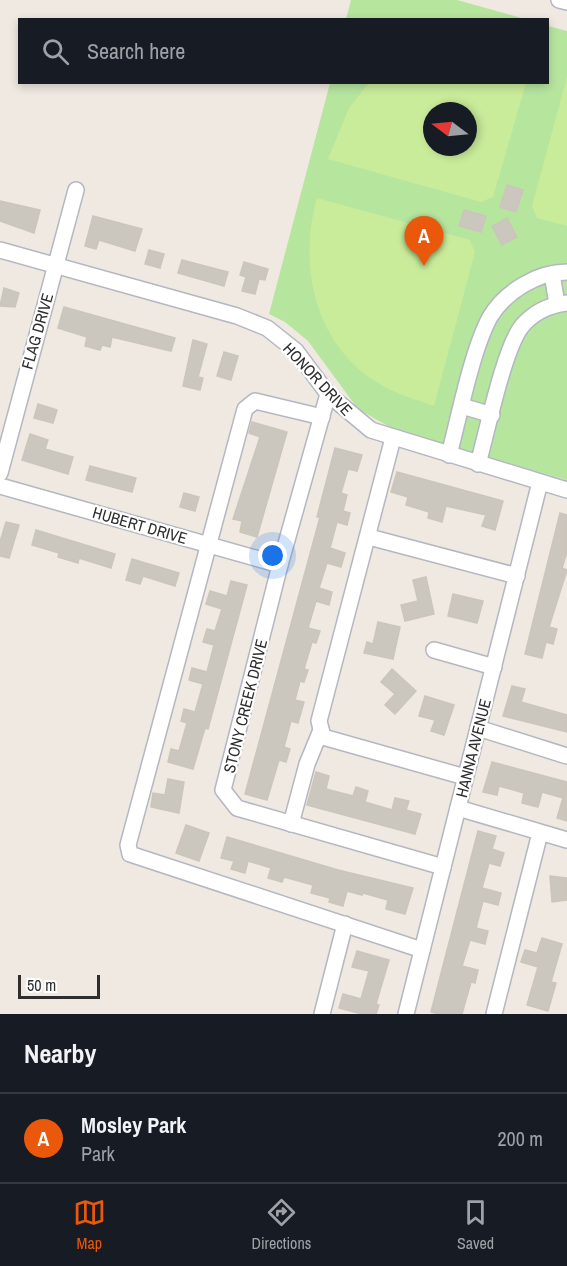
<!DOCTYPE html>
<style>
body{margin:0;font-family:"Archivo Narrow",sans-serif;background:#20242c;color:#f1f3f6}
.compass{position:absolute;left:423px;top:102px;width:54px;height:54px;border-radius:50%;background:#171b24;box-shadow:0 3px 9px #0003;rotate:286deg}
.scale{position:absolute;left:18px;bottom:15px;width:82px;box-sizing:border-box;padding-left:6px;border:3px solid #2e2e2e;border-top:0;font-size:16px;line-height:21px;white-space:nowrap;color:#2e2e2e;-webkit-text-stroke:4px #fff;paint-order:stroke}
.you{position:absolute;left:273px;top:556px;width:21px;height:21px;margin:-15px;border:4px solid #fff;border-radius:50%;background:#1a73e8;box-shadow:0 0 0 9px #1a73e833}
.badge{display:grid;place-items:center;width:39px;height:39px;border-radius:50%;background:#ea580c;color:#fff;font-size:20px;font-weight:700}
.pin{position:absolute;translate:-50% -50px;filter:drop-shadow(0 2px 3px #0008)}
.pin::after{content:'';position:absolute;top:32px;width:21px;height:18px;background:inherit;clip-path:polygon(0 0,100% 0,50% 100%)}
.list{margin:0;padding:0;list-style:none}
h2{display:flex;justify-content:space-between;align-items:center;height:78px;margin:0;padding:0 24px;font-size:26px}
h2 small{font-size:20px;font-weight:400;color:#9ea1a6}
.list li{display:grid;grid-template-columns:39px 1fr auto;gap:18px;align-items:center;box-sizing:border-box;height:90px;padding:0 24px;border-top:2px solid #363941}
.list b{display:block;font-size:22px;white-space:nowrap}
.list p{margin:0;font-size:20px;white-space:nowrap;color:#9ea1a6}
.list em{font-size:20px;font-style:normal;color:#9ea1a6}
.icon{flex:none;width:33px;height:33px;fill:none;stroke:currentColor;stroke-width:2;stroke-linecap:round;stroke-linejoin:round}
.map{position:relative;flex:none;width:567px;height:1014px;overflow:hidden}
.search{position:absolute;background:#171b24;box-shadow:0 3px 9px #0003;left:18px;right:18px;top:18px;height:66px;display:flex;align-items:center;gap:15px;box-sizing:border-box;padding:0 21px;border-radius:0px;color:#9ea1a6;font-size:22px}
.sheet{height:168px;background:#171b24}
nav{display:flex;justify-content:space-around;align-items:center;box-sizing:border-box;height:84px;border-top:2px solid #363941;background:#171b24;font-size:16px;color:#9ea1a6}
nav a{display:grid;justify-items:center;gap:3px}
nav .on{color:#ea580c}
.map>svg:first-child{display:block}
</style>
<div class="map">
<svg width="567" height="1014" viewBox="0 0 567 1014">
<rect width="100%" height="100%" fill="#efe9e1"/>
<g fill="#b6e59e" fill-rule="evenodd">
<path d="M 351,0 L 457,0 L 525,19 L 346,19 Z"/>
<path d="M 548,26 L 567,31 L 567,480 L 395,430 L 358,409 L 308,341 L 285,322 L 269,314 L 330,83 L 548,82 ZM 432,111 L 468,111 L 468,147 L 432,147 Z"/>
</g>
<g fill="#c9ec9a" fill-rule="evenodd">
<path d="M 567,77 L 567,226 L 537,218 L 532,206 Z"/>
<path d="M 369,83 L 526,83 L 493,197 L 481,202 L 328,159 L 349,108 ZM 432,111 L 468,111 L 468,147 L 432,147 Z"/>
<path d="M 317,198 L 470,240 L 475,252 L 434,406 C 418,400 399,395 383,386 C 316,349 297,268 317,198 Z"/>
</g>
<g fill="#cbc7bf" stroke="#cbc5ba" stroke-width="1.5">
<path d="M 507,185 L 523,190 L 516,212 L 500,207 Z"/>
<path d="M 0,201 L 40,210 L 34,233 L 0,221 Z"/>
<path d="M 464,210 L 486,216 L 481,232 L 459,226 Z"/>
<path d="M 93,216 L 142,229 L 135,251 L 99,240 L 96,249 L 85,246 Z"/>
<path d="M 507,218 L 517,237 L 502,245 L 492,226 Z"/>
<path d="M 149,250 L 164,254 L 160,268 L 145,264 Z"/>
<path d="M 182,260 L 228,272 L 224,286 L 178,273 Z"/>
<path d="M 244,262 L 268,269 L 265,280 L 259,279 L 255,294 L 242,291 L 246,277 L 240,275 Z"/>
<path d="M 4,288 L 19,293 L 15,307 L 0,306 Z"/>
<path d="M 64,307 L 175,338 L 171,351 L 112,337 L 110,347 L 102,345 L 100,350 L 85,346 L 87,337 L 58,328 Z"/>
<path d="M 193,340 L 207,344 L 198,377 L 203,378 L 200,390 L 183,386 Z"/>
<path d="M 224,352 L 238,356 L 231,380 L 217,376 Z"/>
<path d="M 38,404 L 57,410 L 53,423 L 34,418 Z"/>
<path d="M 252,422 L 287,432 L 257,537 L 240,532 L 242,521 L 233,519 L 260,437 L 249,433 Z"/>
<path d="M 30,434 L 48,440 L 45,449 L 73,457 L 68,474 L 22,460 Z"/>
<path d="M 335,448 L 362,455 L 357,471 L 348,469 L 341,493 L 347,495 L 343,511 L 350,513 L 347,525 L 337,522 L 330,548 L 345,553 L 341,567 L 327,563 L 319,588 L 332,592 L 329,605 L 316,601 L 308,628 L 320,631 L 316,643 L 312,642 L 304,669 L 308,670 L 304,682 L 300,681 L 295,700 L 304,702 L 298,723 L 291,721 L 284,747 L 290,749 L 286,762 L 279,760 L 267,800 L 245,794 L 320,517 L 317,517 Z"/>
<path d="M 90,466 L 136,478 L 132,492 L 86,480 Z"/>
<path d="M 397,472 L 503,501 L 495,530 L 482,526 L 486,515 L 446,506 L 442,522 L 428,518 L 429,512 L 406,505 L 408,497 L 391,492 Z"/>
<path d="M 184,493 L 199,497 L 195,511 L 180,507 Z"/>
<path d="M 560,513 L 567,515 L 567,552 L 562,568 L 567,570 L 549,627 L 557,629 L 553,644 L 546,642 L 542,658 L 525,654 Z"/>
<path d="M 6,522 L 19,525 L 9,558 L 0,556 L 0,542 Z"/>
<path d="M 36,530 L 115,554 L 111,568 L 79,558 L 78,563 L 58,557 L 59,553 L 32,545 Z"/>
<path d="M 132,559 L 179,573 L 175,586 L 143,576 L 140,584 L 126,580 Z"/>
<path d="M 426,577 L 434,614 L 405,621 L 401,605 L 418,601 L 413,580 Z"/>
<path d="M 231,581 L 247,585 L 208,729 L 205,728 L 193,769 L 168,762 L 171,749 L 179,751 L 187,723 L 181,721 L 184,709 L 195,712 L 203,684 L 189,680 L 192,668 L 207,672 L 214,645 L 203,642 L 207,629 L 215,631 L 222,609 L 206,604 L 210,591 L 227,596 Z"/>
<path d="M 453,594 L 483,601 L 477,623 L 448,616 Z"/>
<path d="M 378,622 L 400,627 L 393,659 L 364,653 L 367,642 L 373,644 Z"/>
<path d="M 392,669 L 416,691 L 395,714 L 385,705 L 395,694 L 381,682 Z"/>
<path d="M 512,686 L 525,689 L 521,702 L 567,715 L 567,732 L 503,716 Z"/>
<path d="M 425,696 L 454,705 L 444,735 L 431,731 L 435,720 L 419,716 Z"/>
<path d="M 492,762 L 567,782 L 567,821 L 557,818 L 563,798 L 542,792 L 538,807 L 522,803 L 524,793 L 499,786 L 497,795 L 483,792 Z"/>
<path d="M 316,772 L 329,776 L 326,789 L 353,796 L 356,787 L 368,791 L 365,802 L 392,810 L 395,798 L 409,801 L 406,810 L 421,814 L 415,834 L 307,805 Z"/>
<path d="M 168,779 L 184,782 L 179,813 L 151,807 L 153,793 L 165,795 Z"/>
<path d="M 186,825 L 209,833 L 199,861 L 176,853 Z"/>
<path d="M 478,831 L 496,836 L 492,849 L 504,853 L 500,866 L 489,863 L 482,888 L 501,893 L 498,905 L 483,901 L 476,928 L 488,931 L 485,944 L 470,940 L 462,966 L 478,970 L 475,983 L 471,982 L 462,1014 L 439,1014 L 431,1012 Z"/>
<path d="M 227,837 L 338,870 L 413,888 L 405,914 L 386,909 L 388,900 L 363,893 L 362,895 L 347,891 L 343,906 L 329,902 L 330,898 L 311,893 L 313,885 L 284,877 L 282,882 L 268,878 L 271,868 L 248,861 L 245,873 L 231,869 L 234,861 L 221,858 Z"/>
<path d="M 550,876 L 567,878 L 567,900 L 552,902 Z"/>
<path d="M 542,938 L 562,944 L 551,982 L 556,983 L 548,1011 L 527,1005 L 538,967 L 521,962 L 525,950 L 537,953 Z"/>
<path d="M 357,951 L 389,960 L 376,1004 L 379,1005 L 376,1014 L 362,1014 L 339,1008 L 343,994 L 361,999 L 369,971 L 352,967 Z"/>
</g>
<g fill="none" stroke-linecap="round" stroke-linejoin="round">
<g stroke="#b4b7c1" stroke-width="18">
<g id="minor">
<path d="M 559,0 L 567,2"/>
<path d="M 0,250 L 237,316 L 267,328 L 296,351 L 328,394 L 371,430 L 567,490"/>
<path d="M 552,274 L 557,304"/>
<path d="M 328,394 L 280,565 L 223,790 L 237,808 L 443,867"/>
<path d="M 462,406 L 492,415"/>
<path d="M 322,417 L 255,401 L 245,409 L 128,845 L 130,854 L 422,950"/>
<path d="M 393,438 L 319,721 L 323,737 L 465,777"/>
<path d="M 449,455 C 459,417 472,350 490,317 C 505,292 537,272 567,272"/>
<path d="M 478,464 C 487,432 504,348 522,326 C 534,312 549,305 567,303"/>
<path d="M 0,473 L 76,190"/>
<path d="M 0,486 L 280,565"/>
<path d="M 369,537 L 517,576"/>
<path d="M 434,650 L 494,667"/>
<path d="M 478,728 L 567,756"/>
<path d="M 458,808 L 567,840"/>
<path d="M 291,824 L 307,764 L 321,730"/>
<path d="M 322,1014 L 345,924"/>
<path d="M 406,1014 L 540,482"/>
<path d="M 494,1014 L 540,833"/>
</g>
</g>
<use href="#minor" stroke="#fff" stroke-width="15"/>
</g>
<g text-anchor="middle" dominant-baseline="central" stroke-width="4.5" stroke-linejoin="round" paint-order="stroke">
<g font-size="16" fill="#2e2e2e" stroke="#fff">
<text transform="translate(37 331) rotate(-74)">FLAG DRIVE</text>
<text transform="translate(318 379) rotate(47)">HONOR DRIVE</text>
<text transform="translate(140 525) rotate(16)">HUBERT DRIVE</text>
<text transform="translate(245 706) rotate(-76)">STONY CREEK DRIVE</text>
<text transform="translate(473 748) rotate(-76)">HANNA AVENUE</text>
</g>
</g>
</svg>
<svg class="compass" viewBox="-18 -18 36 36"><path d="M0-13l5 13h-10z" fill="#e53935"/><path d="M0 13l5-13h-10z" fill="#9ea1a6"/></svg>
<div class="scale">50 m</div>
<div class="you"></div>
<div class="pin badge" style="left:424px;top:266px">A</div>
<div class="search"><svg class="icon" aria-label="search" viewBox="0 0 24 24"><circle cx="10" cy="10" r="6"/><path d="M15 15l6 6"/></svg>Search here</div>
</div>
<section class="sheet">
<h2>Nearby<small></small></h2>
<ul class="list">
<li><span class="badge">A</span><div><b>Mosley Park</b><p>Park</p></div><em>200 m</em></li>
</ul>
</section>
<nav>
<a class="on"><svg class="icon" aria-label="map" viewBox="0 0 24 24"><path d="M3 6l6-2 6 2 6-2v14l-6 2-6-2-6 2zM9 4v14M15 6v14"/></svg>Map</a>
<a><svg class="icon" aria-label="directions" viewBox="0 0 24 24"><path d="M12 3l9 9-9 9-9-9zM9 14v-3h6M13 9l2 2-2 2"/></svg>Directions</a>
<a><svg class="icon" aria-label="saved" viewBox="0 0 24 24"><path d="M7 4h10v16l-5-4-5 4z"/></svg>Saved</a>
</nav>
